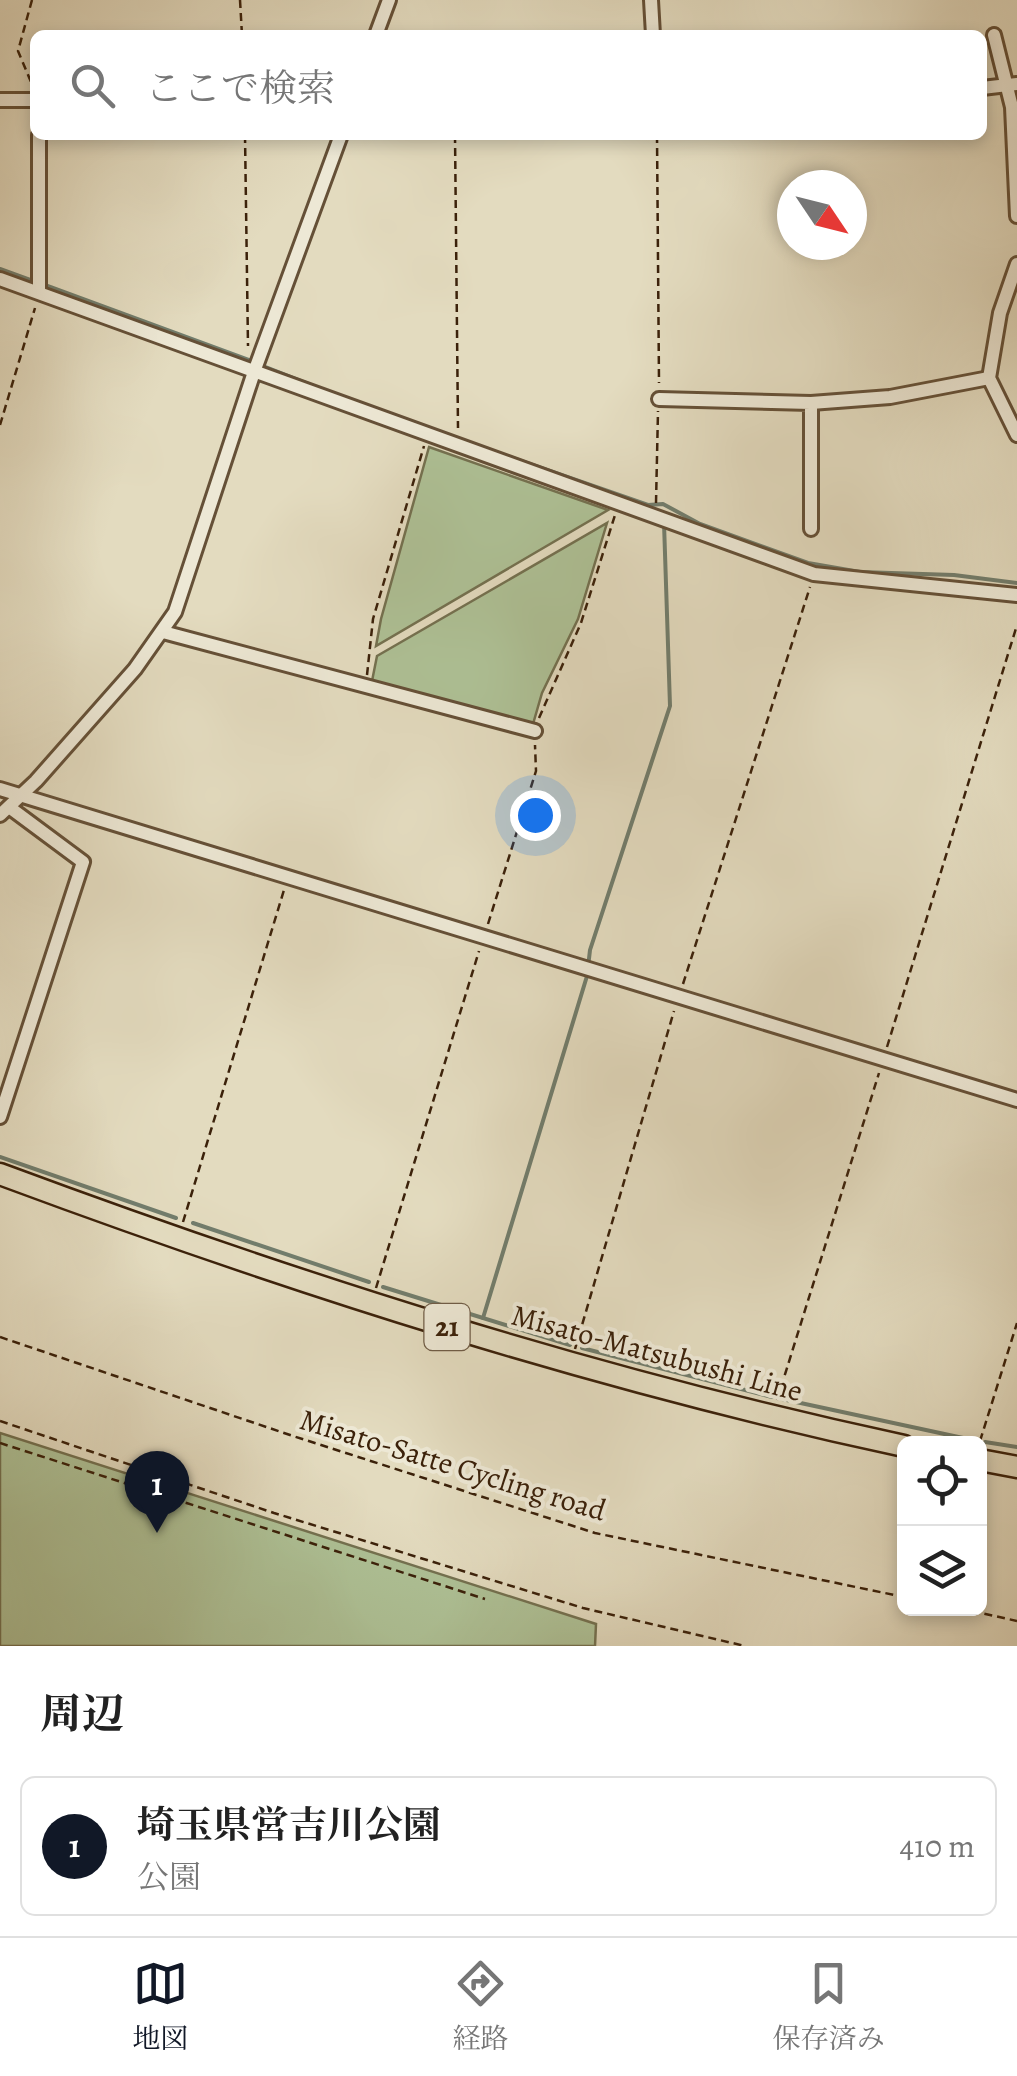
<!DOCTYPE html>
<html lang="ja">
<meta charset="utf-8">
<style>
body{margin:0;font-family:Alegreya,"Noto Serif JP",serif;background:#f6f6f6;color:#222}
.controls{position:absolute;right:30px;bottom:30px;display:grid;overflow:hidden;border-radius:15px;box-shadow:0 5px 15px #0003}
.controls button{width:90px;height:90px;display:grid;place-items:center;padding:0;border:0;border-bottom:2px solid #e0e0e0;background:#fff;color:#222;font:50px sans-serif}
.compass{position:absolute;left:777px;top:170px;width:90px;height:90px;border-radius:50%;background:#fff;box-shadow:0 5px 15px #0003;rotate:125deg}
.you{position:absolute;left:535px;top:815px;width:35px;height:35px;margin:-25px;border:8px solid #fff;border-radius:50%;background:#1a73e8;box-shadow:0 0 0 15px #1a73e833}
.badge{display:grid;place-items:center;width:65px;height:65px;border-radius:50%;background:#111827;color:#fff;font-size:32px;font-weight:700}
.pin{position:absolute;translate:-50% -82px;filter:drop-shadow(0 2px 5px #0008)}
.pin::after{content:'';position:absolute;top:52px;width:35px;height:30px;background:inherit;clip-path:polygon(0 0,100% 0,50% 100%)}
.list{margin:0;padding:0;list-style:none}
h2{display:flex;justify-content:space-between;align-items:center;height:130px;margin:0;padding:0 40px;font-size:42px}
h2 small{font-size:32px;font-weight:400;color:#767676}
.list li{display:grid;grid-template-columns:65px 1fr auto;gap:30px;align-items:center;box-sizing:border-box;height:140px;margin:0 20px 20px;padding:0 20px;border:2px solid #e0e0e0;border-radius:15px}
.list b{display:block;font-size:38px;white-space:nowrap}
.list p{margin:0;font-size:32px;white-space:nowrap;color:#767676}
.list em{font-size:32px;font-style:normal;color:#767676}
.icon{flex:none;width:55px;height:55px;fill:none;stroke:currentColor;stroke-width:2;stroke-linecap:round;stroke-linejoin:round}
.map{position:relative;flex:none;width:1017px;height:1646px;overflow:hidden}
.search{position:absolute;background:#fff;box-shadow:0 5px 15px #0003;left:30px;right:30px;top:30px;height:110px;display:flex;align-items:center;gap:25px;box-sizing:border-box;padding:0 35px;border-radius:15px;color:#767676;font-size:38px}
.sheet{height:290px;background:#fff}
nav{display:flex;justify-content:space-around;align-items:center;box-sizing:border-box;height:140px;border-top:2px solid #e0e0e0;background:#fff;font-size:28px;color:#767676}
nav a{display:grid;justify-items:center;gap:5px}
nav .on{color:#111827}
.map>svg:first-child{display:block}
</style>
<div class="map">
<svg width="1017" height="1646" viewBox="0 0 1017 1646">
<rect width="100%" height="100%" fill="#e3dbbf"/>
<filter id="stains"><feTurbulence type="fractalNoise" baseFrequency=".002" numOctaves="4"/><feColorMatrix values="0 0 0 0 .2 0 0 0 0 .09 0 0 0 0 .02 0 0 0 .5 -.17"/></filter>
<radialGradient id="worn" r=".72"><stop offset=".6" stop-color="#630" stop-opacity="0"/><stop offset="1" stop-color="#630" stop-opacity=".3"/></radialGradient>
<g fill="#aec196" stroke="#747150" stroke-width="2.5">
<path d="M 429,447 L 608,510 L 376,646 L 381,619 Z"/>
<path d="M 607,523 L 578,619 L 542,693 L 533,724 L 372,681 L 377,656 Z"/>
<path d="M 0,1433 L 596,1624 L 595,1646 L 0,1646 Z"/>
</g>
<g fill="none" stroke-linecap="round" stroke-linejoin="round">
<g stroke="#727d6c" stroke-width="4">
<path d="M 0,269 L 33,281"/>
<path d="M 42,284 L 254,362"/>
<path d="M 263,366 L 319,388"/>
<path d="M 481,447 L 648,505 L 663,504 L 700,524 L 808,563 L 860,572 L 954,575 L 1017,583"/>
<path d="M 0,1157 L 176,1218"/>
<path d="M 193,1223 L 369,1282"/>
<path d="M 383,1287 L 570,1345"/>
<path d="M 483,1318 L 587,976 L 590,950 L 670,706 L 664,523"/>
<path d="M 582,1348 L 772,1397"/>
<path d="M 782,1399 L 977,1441"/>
<path d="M 985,1442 L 1017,1447"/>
</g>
<g stroke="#655037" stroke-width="18">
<g id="street">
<path d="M 651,0 L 653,35"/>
<path d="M 376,35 L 389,0"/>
<path d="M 994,35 L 1012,107 L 1017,216"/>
<path d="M 982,88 L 1017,84"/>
<path d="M 0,100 L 35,100"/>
<path d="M 39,135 L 39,292"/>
<path d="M 1017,264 L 1000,313 L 989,378 L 1017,435"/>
<path d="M 0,279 L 814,574 L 1017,595"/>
<path d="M 659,399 L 811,403 L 811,529"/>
<path d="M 811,403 L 890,397 L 989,378"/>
<path d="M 163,632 L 535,731"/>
<path d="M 0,789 L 1017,1100"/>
<path d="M 0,815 L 36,781 L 135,669 L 175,612 L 254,372 L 341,135"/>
<path d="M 0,1117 L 83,862 L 9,807"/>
</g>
</g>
<g stroke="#3b210a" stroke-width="25">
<g id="primary">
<path d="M 0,1174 C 296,1284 596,1380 904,1446"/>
<path d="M 980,1460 L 1017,1467"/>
</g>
</g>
<g stroke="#3b210a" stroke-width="2.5" stroke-dasharray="8 5" stroke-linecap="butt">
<path d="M 32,0 L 18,51 L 34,89"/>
<path d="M 240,0 L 242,35"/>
<path d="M 245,135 L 248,346"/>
<path d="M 455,135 L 458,428"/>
<path d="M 657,135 L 659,383"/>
<path d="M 0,425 L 35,308"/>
<path d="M 656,503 L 658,411"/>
<path d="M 367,675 L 373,619 L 424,446"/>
<path d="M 539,718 L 581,623 L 615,515"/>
<path d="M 488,924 L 536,771 L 535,745"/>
<path d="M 683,984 L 810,587"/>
<path d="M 887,1047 L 1017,625"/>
<path d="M 183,1222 L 284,890"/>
<path d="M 376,1288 L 479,951"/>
<path d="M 0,1337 L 293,1436 L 595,1533 L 904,1597"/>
<path d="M 575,1349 L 674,1011"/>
<path d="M 777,1400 L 879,1073"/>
<path d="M 0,1421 L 274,1513 L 583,1608 L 745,1646"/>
<path d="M 980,1441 L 1017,1323"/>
<path d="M 0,1443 L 485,1599"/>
<path d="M 959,1608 L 1017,1621"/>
</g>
<use href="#street" stroke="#ede8d5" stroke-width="12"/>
<use href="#primary" stroke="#e3dbbf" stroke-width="20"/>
</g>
<g text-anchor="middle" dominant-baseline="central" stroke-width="8" stroke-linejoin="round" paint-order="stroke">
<rect fill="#ede8d5" stroke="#705d47" stroke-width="2.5" x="424.5" y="1304" width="45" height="46" rx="8"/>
<g font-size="28" font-weight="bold" fill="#3b210a">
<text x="447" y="1327">21</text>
</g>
<g font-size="30" fill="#3b210a" stroke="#ede8d5">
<text transform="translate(657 1353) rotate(15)">Misato-Matsubushi Line</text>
<text transform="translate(453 1465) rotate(17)">Misato-Satte Cycling road</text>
</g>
</g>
<rect width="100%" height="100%" filter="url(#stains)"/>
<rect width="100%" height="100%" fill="url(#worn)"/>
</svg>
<div class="controls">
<button><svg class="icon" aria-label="locate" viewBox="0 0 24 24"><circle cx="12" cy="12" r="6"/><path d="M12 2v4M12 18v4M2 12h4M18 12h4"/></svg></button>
<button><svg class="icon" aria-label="layers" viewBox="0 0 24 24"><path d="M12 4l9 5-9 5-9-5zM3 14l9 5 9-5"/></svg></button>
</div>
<svg class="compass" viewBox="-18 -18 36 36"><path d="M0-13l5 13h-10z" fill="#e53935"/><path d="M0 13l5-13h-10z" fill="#767676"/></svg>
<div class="you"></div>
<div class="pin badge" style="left:157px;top:1533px">1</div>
<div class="search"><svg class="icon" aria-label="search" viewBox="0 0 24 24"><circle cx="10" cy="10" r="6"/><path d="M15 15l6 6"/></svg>ここで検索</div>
</div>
<section class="sheet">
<h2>周辺<small></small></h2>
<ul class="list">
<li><span class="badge">1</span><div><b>埼玉県営吉川公園</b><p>公園</p></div><em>410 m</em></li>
</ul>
</section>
<nav>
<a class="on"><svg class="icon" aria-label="map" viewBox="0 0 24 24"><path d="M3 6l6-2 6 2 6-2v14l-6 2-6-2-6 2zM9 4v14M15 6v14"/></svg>地図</a>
<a><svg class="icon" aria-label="directions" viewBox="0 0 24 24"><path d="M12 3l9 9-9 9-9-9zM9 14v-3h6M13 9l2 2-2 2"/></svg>経路</a>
<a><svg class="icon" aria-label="saved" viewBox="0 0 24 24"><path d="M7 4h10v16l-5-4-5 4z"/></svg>保存済み</a>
</nav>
